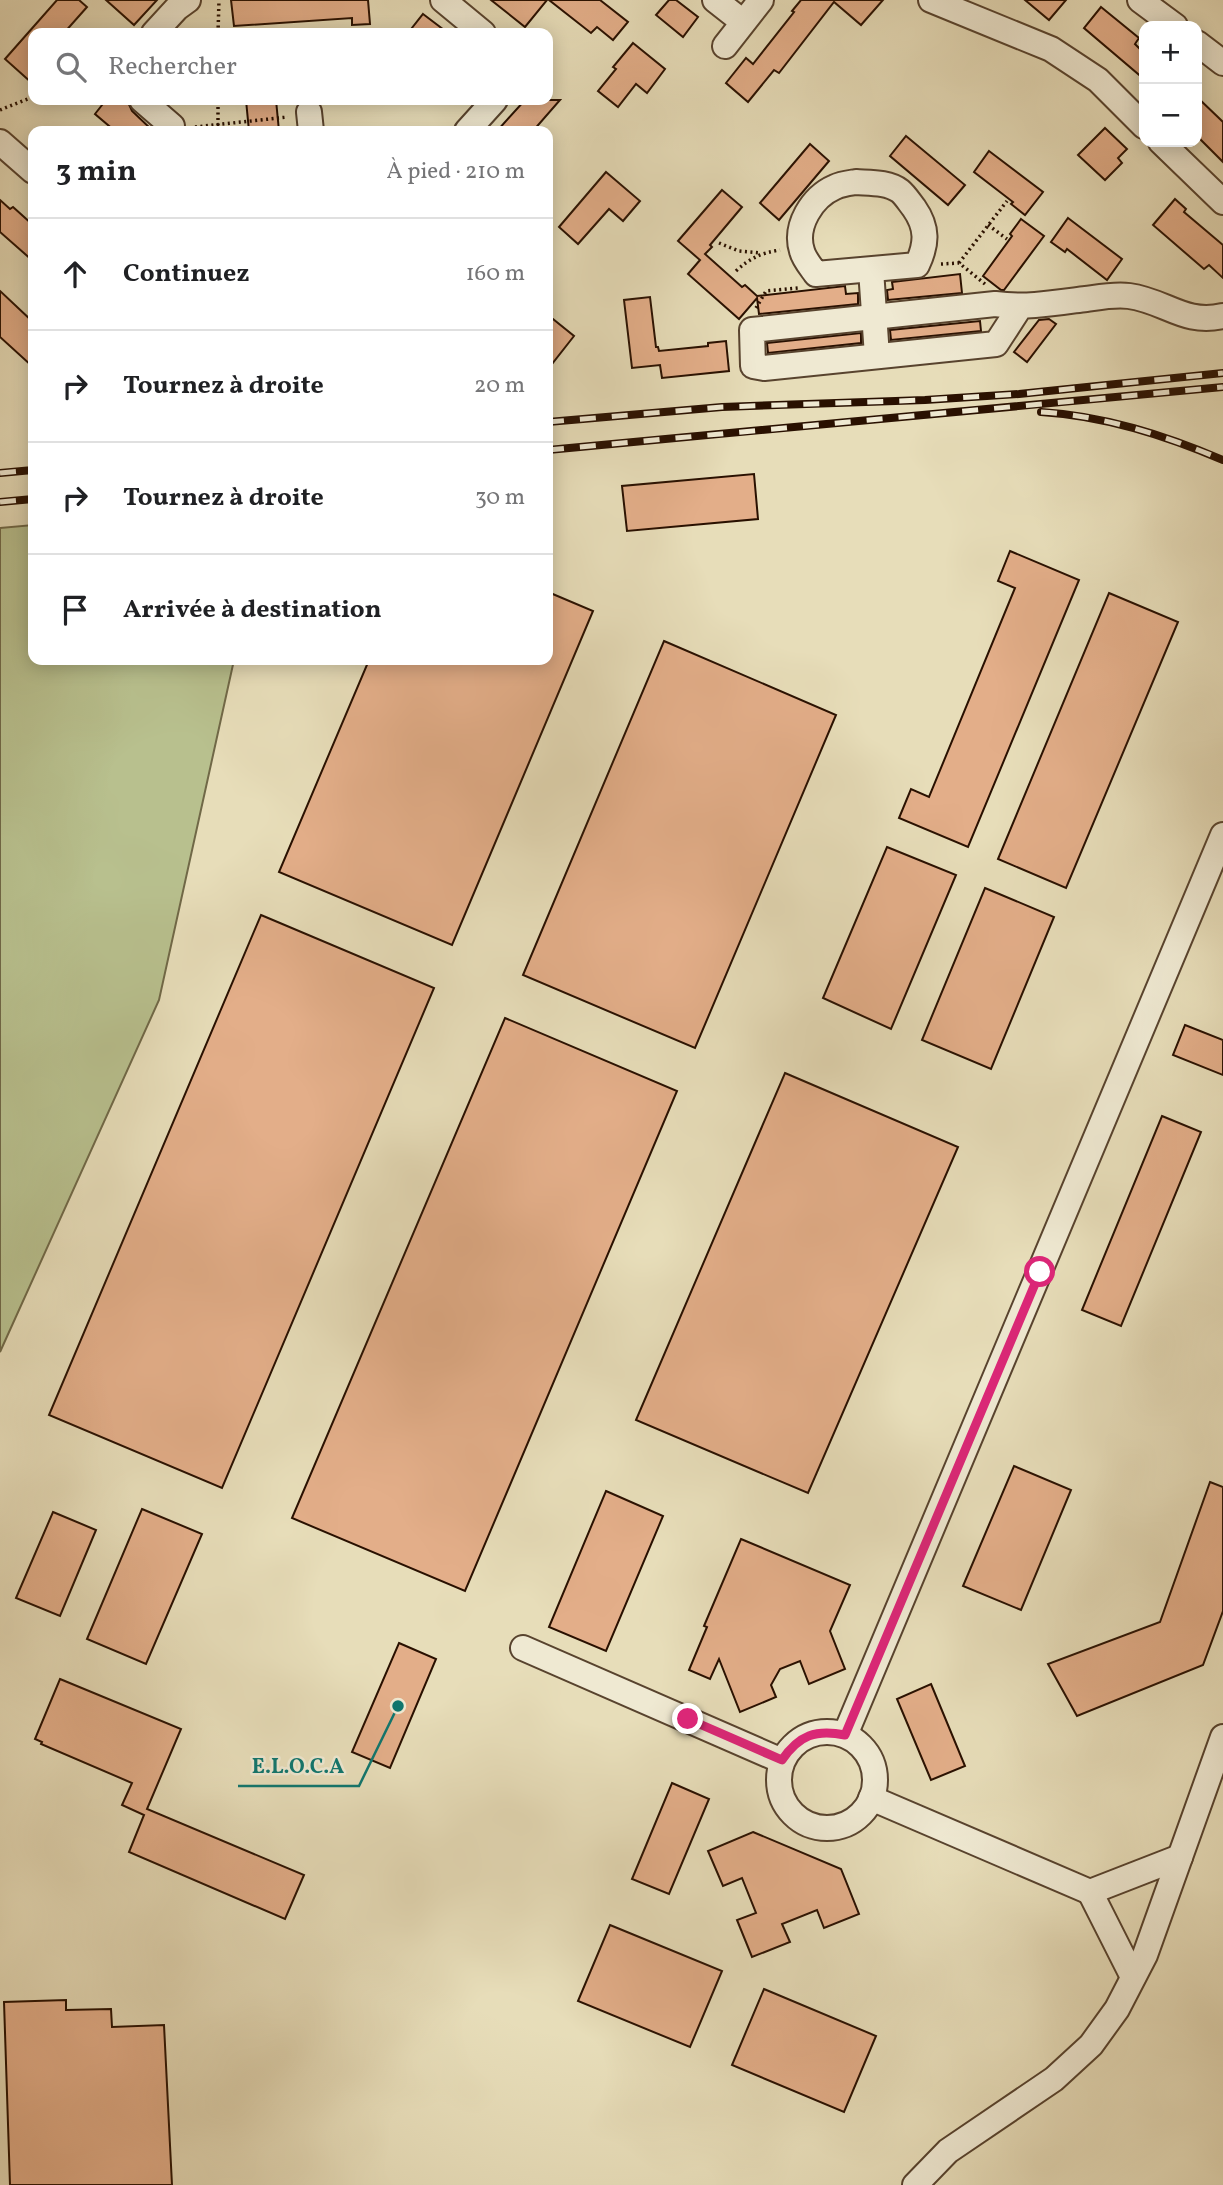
<!DOCTYPE html>
<html lang="fr">
<meta charset="utf-8">
<style>
body{margin:0;font-family:Vollkorn,serif;background:#f2f2f2;color:#202124}
.controls{position:absolute;right:21px;top:21px;display:grid;overflow:hidden;border-radius:14px;box-shadow:0 4px 18px #0003}
.controls button{width:63px;height:63px;display:grid;place-items:center;padding:0;border:0;border-bottom:2px solid #e0e0e0;background:#fff;color:#202124;font:35px sans-serif}
.stop{position:absolute;width:21px;height:21px;margin:-16px;border:5px solid #db2777;border-radius:50%;background:#fff}
.stop.end{background:#db2777;border-color:#fff;box-shadow:0 2px 7px #0008}
.list{margin:0;padding:0;list-style:none}
h2{display:flex;justify-content:space-between;align-items:center;height:91px;margin:0;padding:0 28px;font-size:30px}
h2 small{font-size:23px;font-weight:400;color:#757577}
.list li{display:grid;grid-template-columns:46px 1fr auto;gap:21px;align-items:center;box-sizing:border-box;height:112px;padding:0 28px;border-top:2px solid #e0e0e0}
.list b{display:block;font-size:26px;white-space:nowrap}
.list em{font-size:23px;font-style:normal;color:#757577}
.icon{flex:none;width:38px;height:38px;fill:none;stroke:currentColor;stroke-width:2;stroke-linecap:round;stroke-linejoin:round}
.map{position:relative;flex:none;width:1223px;height:2185px;overflow:hidden}
.search{position:absolute;background:#fff;box-shadow:0 4px 18px #0003;left:28px;top:28px;width:525px;height:77px;display:flex;align-items:center;gap:18px;box-sizing:border-box;padding:0 24px;border-radius:14px;color:#757577;font-size:26px}
.panel{position:absolute;background:#fff;box-shadow:0 4px 18px #0003;left:28px;top:126px;width:525px;height:539px;border-radius:14px}
.map>svg:first-child{display:block}
</style>
<div class="map">
<svg width="1223" height="2185" viewBox="0 0 1223 2185">
<rect width="100%" height="100%" fill="#e7ddb9"/>
<filter id="stains"><feTurbulence type="fractalNoise" baseFrequency=".00286" numOctaves="4"/><feColorMatrix values="0 0 0 0 .2 0 0 0 0 .09 0 0 0 0 .02 0 0 0 .5 -.17"/></filter>
<radialGradient id="worn" r=".72"><stop offset=".6" stop-color="#630" stop-opacity="0"/><stop offset="1" stop-color="#630" stop-opacity=".3"/></radialGradient>
<path fill="#b8c08e" stroke="#706847" stroke-width="2" d="M 33,525 L 33,660 L 234,660 L 159,1000 L 0,1352 L 0,528 Z"/>
<g fill="#e3ae89" stroke="#291000" stroke-width="2">
<path d="M 57,0 L 79,0 L 87,7 L 64,33 L 33,33 L 33,84 L 5,59 Z"/>
<path d="M 106,0 L 157,0 L 134,25 Z"/>
<path d="M 231,0 L 368,0 L 370,24 L 352,25 L 352,18 L 234,26 Z"/>
<path d="M 491,0 L 547,0 L 525,27 Z"/>
<path d="M 549,0 L 600,0 L 628,22 L 613,40 L 597,27 L 591,33 Z"/>
<path d="M 669,0 L 676,0 L 698,17 L 683,37 L 656,15 Z"/>
<path d="M 801,0 L 883,0 L 861,25 L 834,2 L 779,73 L 774,70 L 748,102 L 726,83 L 746,58 L 753,64 L 794,12 L 792,11 Z"/>
<path d="M 1025,0 L 1066,0 L 1049,20 Z"/>
<path d="M 1101,7 L 1139,38 L 1135,44 L 1144,53 L 1144,79 L 1084,28 Z"/>
<path d="M 423,14 L 448,33 L 408,33 Z"/>
<path d="M 633,43 L 665,69 L 647,93 L 636,84 L 618,107 L 598,91 L 616,69 L 613,67 Z"/>
<path d="M 1197,97 L 1223,122 L 1223,162 L 1197,136 Z"/>
<path d="M 106,100 L 127,100 L 132,111 L 153,131 L 115,131 L 95,114 Z"/>
<path d="M 246,100 L 276,100 L 279,131 L 249,131 Z"/>
<path d="M 525,100 L 560,100 L 533,131 L 497,131 Z"/>
<path d="M 1105,128 L 1127,149 L 1118,158 L 1122,163 L 1105,180 L 1078,155 Z"/>
<path d="M 906,136 L 965,185 L 948,205 L 890,156 Z"/>
<path d="M 810,144 L 829,161 L 779,220 L 760,203 Z"/>
<path d="M 989,151 L 1043,192 L 1025,215 L 1011,204 L 1013,202 L 974,172 Z"/>
<path d="M 606,172 L 640,201 L 623,221 L 609,209 L 578,244 L 559,227 Z"/>
<path d="M 722,190 L 742,207 L 710,245 L 712,247 L 705,254 L 742,287 L 745,285 L 757,296 L 845,286 L 846,294 L 858,293 L 858,304 L 759,314 L 757,298 L 739,319 L 688,274 L 700,260 L 678,241 Z"/>
<path d="M 1175,199 L 1186,209 L 1184,212 L 1223,245 L 1223,278 L 1209,265 L 1204,269 L 1153,225 Z"/>
<path d="M 0,200 L 10,209 L 13,207 L 33,225 L 33,261 L 0,232 Z"/>
<path d="M 1068,218 L 1122,259 L 1107,280 L 1067,249 L 1065,252 L 1051,242 Z"/>
<path d="M 1021,219 L 1044,236 L 1004,290 L 1001,290 L 983,276 L 1012,236 L 1010,234 Z"/>
<path d="M 960,274 L 962,293 L 888,300 L 887,290 L 893,289 L 892,282 Z"/>
<path d="M 0,291 L 33,322 L 33,367 L 0,337 Z"/>
<path d="M 650,297 L 656,347 L 658,347 L 659,351 L 708,346 L 708,343 L 726,341 L 729,371 L 662,378 L 660,365 L 632,368 L 624,300 Z"/>
<path d="M 548,315 L 574,336 L 548,369 Z"/>
<path d="M 1049,319 L 1056,324 L 1027,362 L 1014,352 L 1039,320 Z"/>
<path d="M 980,321 L 981,331 L 891,340 L 890,330 Z"/>
<path d="M 861,333 L 861,343 L 768,353 L 767,343 Z"/>
<path d="M 754,474 L 758,519 L 627,531 L 622,486 Z"/>
<path d="M 1010,551 L 1079,580 L 968,847 L 899,818 L 911,789 L 929,797 L 1015,588 L 998,581 Z"/>
<path d="M 548,592 L 593,611 L 452,945 L 279,872 L 369,660 L 548,660 Z"/>
<path d="M 1109,593 L 1178,622 L 1066,888 L 998,859 Z"/>
<path d="M 664,641 L 836,715 L 695,1048 L 523,975 Z"/>
<path d="M 887,847 L 956,875 L 891,1029 L 823,998 Z"/>
<path d="M 985,888 L 1054,917 L 991,1069 L 922,1040 Z"/>
<path d="M 261,915 L 434,988 L 222,1488 L 49,1415 Z"/>
<path d="M 505,1018 L 677,1091 L 465,1591 L 292,1518 Z"/>
<path d="M 1185,1025 L 1223,1040 L 1223,1075 L 1173,1055 Z"/>
<path d="M 785,1073 L 958,1147 L 808,1493 L 636,1420 Z"/>
<path d="M 1162,1116 L 1201,1132 L 1121,1326 L 1082,1310 Z"/>
<path d="M 1014,1466 L 1071,1490 L 1021,1610 L 963,1586 Z"/>
<path d="M 1210,1482 L 1223,1487 L 1223,1611 L 1203,1665 L 1077,1716 L 1048,1664 L 1160,1622 Z"/>
<path d="M 606,1491 L 663,1516 L 606,1651 L 549,1627 Z"/>
<path d="M 142,1509 L 202,1534 L 146,1664 L 87,1639 Z"/>
<path d="M 53,1512 L 96,1530 L 60,1616 L 16,1598 Z"/>
<path d="M 741,1539 L 850,1585 L 830,1631 L 845,1669 L 809,1684 L 800,1661 L 780,1669 L 771,1685 L 776,1697 L 740,1712 L 719,1659 L 710,1679 L 689,1670 L 707,1627 L 704,1626 Z"/>
<path d="M 399,1643 L 436,1659 L 390,1768 L 352,1752 Z"/>
<path d="M 60,1679 L 181,1729 L 147,1809 L 304,1875 L 285,1919 L 129,1852 L 144,1815 L 122,1805 L 132,1783 L 41,1744 L 42,1742 L 35,1739 Z"/>
<path d="M 931,1684 L 965,1766 L 931,1780 L 897,1699 Z"/>
<path d="M 672,1783 L 709,1799 L 669,1894 L 632,1879 Z"/>
<path d="M 753,1832 L 841,1869 L 859,1914 L 824,1928 L 817,1910 L 782,1924 L 790,1942 L 752,1957 L 737,1920 L 756,1913 L 742,1878 L 723,1886 L 708,1851 Z"/>
<path d="M 610,1925 L 722,1971 L 690,2047 L 578,2001 Z"/>
<path d="M 764,1989 L 876,2036 L 844,2112 L 732,2065 Z"/>
<path d="M 66,2000 L 66,2010 L 111,2009 L 112,2027 L 164,2025 L 172,2185 L 10,2185 L 4,2002 Z"/>
</g>
<g fill="none" stroke-linecap="round" stroke-linejoin="round">
<g stroke="#58432e" stroke-width="28">
<g id="minor">
<path d="M 443,0 L 483,33"/>
<path d="M 715,0 L 743,22"/>
<path d="M 931,0 L 1051,49 L 1098,80 L 1144,126"/>
<path d="M 1140,0 L 1175,26"/>
<path d="M 154,33 L 177,8 L 188,0"/>
<path d="M 1197,43 L 1223,63"/>
<path d="M 725,46 L 761,0"/>
<path d="M 142,100 L 172,126"/>
<path d="M 309,112 L 311,131"/>
<path d="M 467,131 L 495,100"/>
<path d="M 0,142 L 33,171"/>
<path d="M 1161,142 L 1223,202"/>
<path d="M 856,182 C 870,183 888,182 900,191 C 905,195 910,203 914,208 C 928,228 927,244 917,265 L 816,274 C 811,267 804,259 802,251 C 794,226 812,197 835,187 C 841,184 850,183 856,182 Z"/>
<path d="M 871,270 L 877,356"/>
<path d="M 1020,307 L 996,344 L 764,368 L 753,366 L 752,330 L 995,304 C 1026,308 1055,303 1086,299 C 1100,297 1115,294 1129,296 C 1166,301 1184,325 1223,316"/>
<path d="M 523,1648 L 782,1761"/>
<circle cx="827" cy="1780" r="48"/>
<path d="M 845,1735 L 1223,835"/>
<path d="M 871,1798 L 1090,1892"/>
<path d="M 1133,1977 L 1090,1892 L 1180,1857"/>
<path d="M 915,2185 L 948,2151 L 1054,2079 L 1091,2045 L 1117,2009 L 1145,1955 L 1223,1737"/>
</g>
</g>
<g stroke="#291000" stroke-width="3.5" stroke-dasharray="2 3.5" stroke-linecap="butt">
<path d="M 218,33 L 219,0"/>
<path d="M 0,110 L 30,98 L 33,95"/>
<path d="M 195,127 L 288,117"/>
<path d="M 218,131 L 218,100"/>
<path d="M 988,225 L 1007,239"/>
<path d="M 719,243 L 739,251 L 761,253"/>
<path d="M 959,263 L 1007,201"/>
<path d="M 941,264 L 959,263 L 985,284"/>
<path d="M 736,271 C 750,258 761,253 780,250"/>
<path d="M 756,308 L 766,291 L 798,288"/>
</g>
<use href="#minor" stroke="#efe9d2" stroke-width="24"/>
<g stroke="#291000" stroke-width="8">
<g id="rail">
<path d="M 1041,412 C 1105,416 1164,435 1223,460"/>
<path d="M 548,422 L 722,407 L 925,400 L 1019,394 L 1223,373"/>
<path d="M 548,450 L 1223,387"/>
<path d="M 0,473 L 33,470"/>
<path d="M 0,502 L 33,499"/>
</g>
</g>
<use href="#rail" stroke="#efe9d2" stroke-width="5" stroke-dasharray="16" stroke-linecap="butt"/>
</g>
<g fill="none" stroke-linecap="round" stroke-linejoin="round">
<path stroke="#db2777" stroke-width="9" d="M 688,1719 L 782,1760 C 799,1735 816,1729 845,1735 L 1040,1272"/>
</g>
<path fill="none" stroke="#0f766e" stroke-width="2.5" d="M398 1706L359 1786H238"/>
<circle fill="#0f766e" stroke="#efe9d2" stroke-width="2.5" cx="398" cy="1706" r="7"/>
<g font-size="21" text-anchor="middle" font-weight="bold" fill="#0f766e" stroke="#efe9d2" stroke-width="5" stroke-linejoin="round" paint-order="stroke">
<text x="298" y="1773">E.L.O.C.A</text>
</g>
<rect width="100%" height="100%" filter="url(#stains)"/>
<rect width="100%" height="100%" fill="url(#worn)"/>
</svg>
<div class="controls">
<button>+</button>
<button>−</button>
</div>
<div class="stop" style="left:1040px;top:1272px"></div>
<div class="stop end" style="left:688px;top:1719px"></div>
<div class="search"><svg class="icon" aria-label="search" viewBox="0 0 24 24"><circle cx="10" cy="10" r="6"/><path d="M15 15l6 6"/></svg>Rechercher</div>
<section class="panel">
<h2>3 min<small>À pied · 210 m</small></h2>
<ul class="list">
<li><svg class="icon" aria-label="ahead" viewBox="0 0 24 24"><path d="M12 20V5M6 11l6-6 6 6"/></svg><div><b>Continuez</b></div><em>160 m</em></li>
<li><svg class="icon" aria-label="right" viewBox="0 0 24 24"><path d="M7 20v-9h11M14 6l5 5-5 5"/></svg><div><b>Tournez à droite</b></div><em>20 m</em></li>
<li><svg class="icon" aria-label="right" viewBox="0 0 24 24"><path d="M7 20v-9h11M14 6l5 5-5 5"/></svg><div><b>Tournez à droite</b></div><em>30 m</em></li>
<li><svg class="icon" aria-label="arrive" viewBox="0 0 24 24"><path d="M6 21V4h12l-3 4 3 4H6"/></svg><div><b>Arrivée à destination</b></div></li>
</ul>
</section>
</div>
